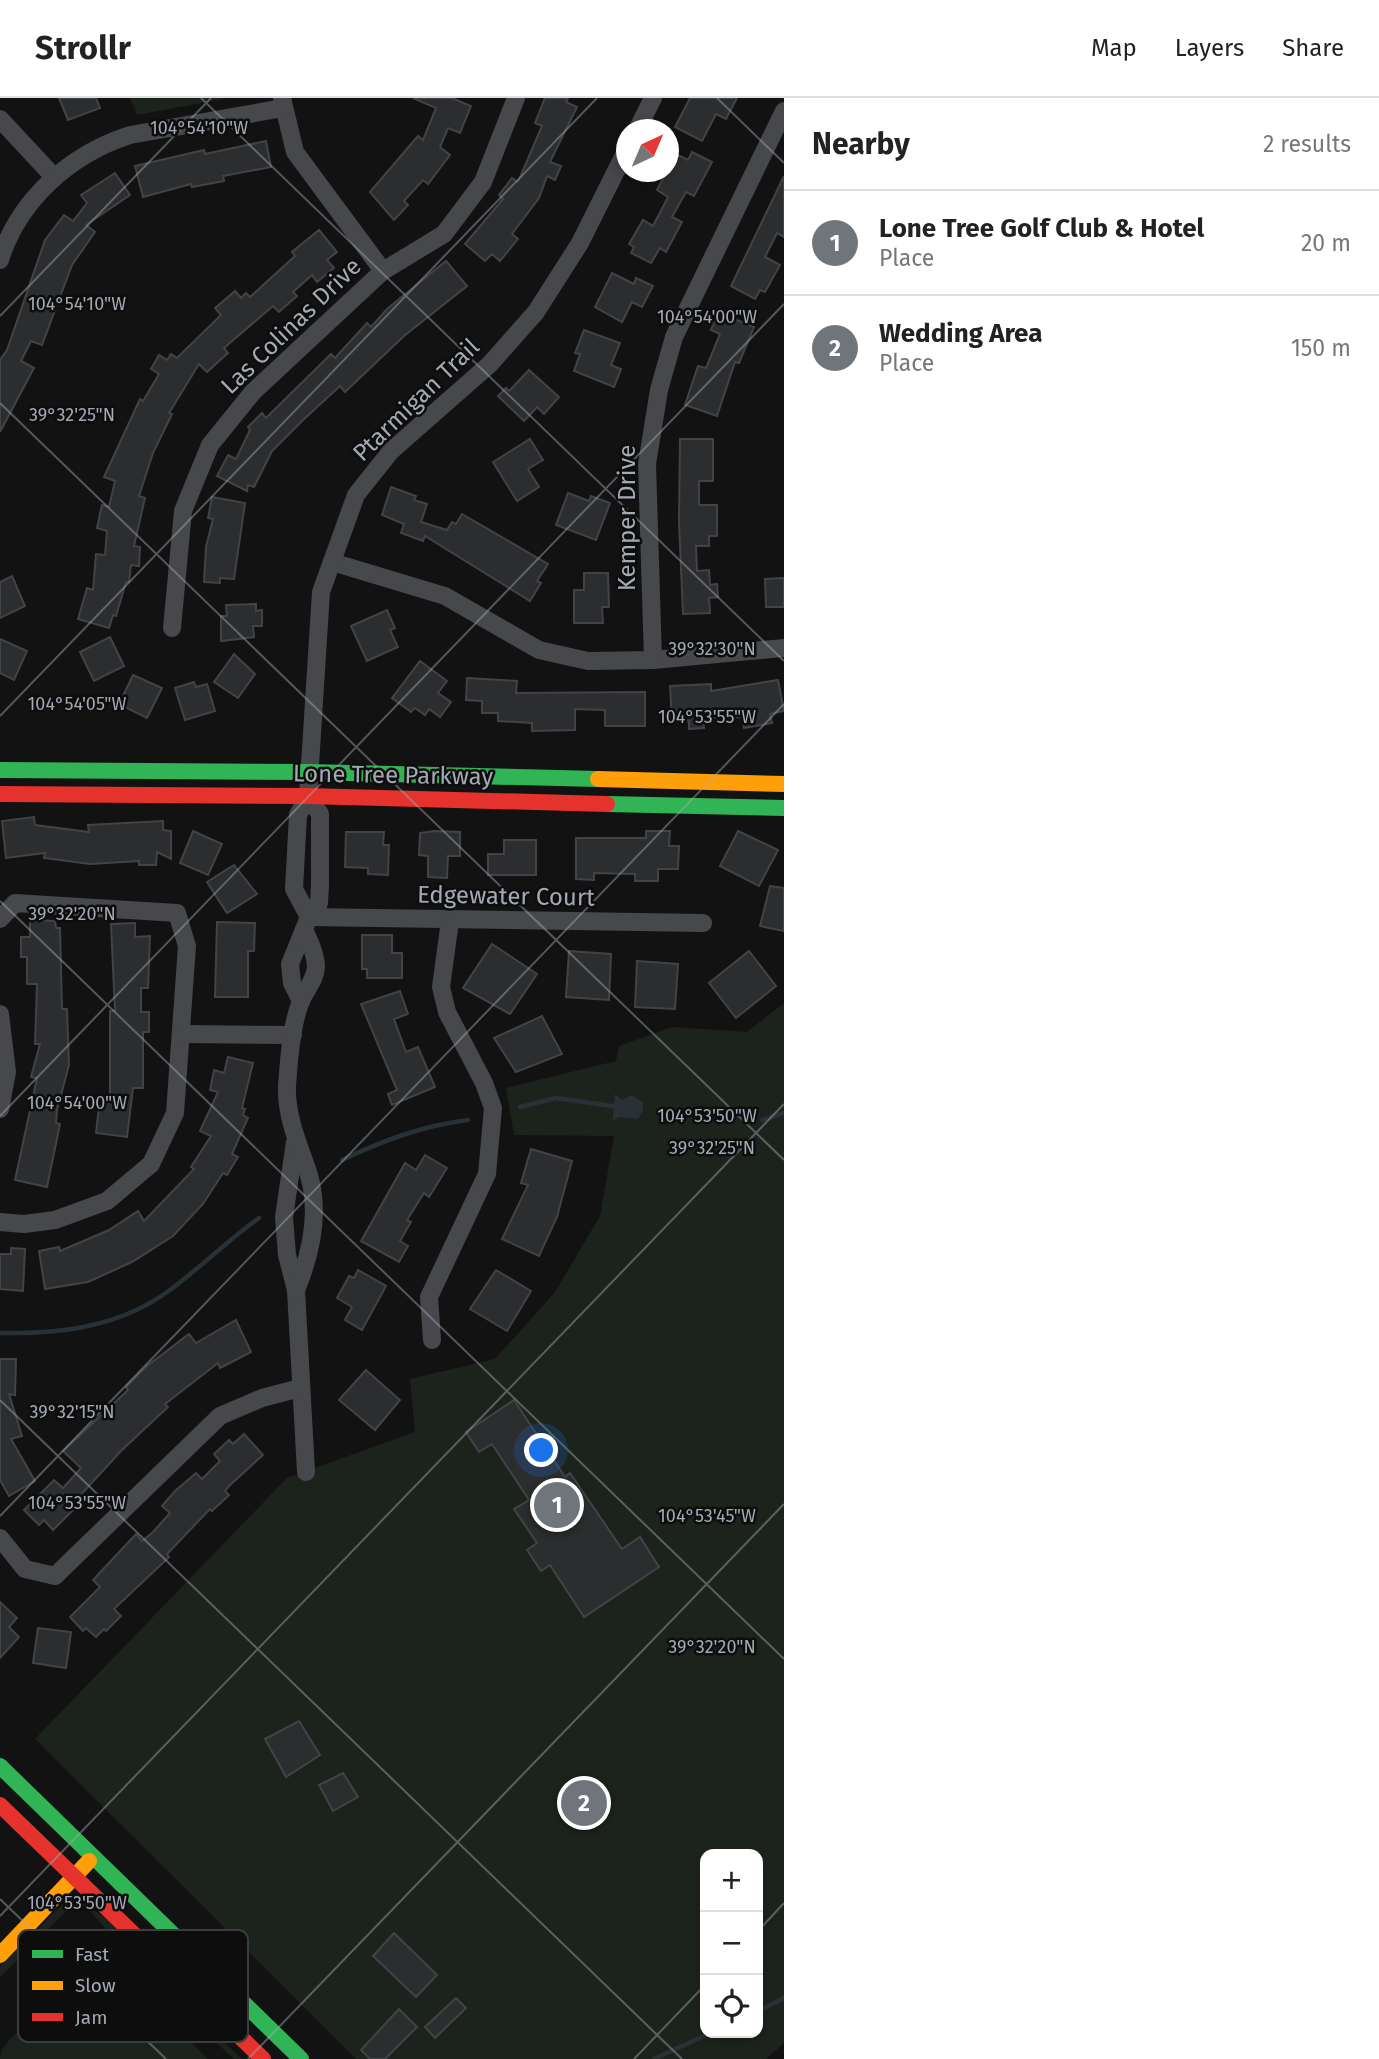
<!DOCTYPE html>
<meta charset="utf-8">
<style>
body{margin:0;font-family:"Fira Sans",sans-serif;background:#f2f2f2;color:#222}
.controls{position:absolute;right:21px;bottom:21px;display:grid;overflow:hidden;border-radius:14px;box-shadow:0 4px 10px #0003}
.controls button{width:63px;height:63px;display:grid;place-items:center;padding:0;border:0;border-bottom:2px solid #e0e0e0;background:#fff;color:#222;font:35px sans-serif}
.compass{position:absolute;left:616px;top:21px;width:63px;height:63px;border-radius:50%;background:#fff;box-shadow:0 4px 10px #0003;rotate:44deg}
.you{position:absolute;left:542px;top:1353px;width:24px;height:24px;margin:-18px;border:5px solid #fff;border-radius:50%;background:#1a73e8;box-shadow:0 0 0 10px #1a73e833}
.badge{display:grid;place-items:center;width:46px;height:46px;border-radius:50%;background:#70757b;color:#fff;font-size:23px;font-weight:700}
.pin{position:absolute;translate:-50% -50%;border:4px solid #fff;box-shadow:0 2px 7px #0006}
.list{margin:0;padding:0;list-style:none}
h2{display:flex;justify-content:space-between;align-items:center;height:91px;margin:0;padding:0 28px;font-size:30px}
h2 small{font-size:23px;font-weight:400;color:#767676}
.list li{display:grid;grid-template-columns:46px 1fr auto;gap:21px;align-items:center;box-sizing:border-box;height:105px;padding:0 28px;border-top:2px solid #e0e0e0}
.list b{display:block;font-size:26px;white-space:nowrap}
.list p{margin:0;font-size:23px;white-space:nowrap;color:#767676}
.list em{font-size:23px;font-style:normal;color:#767676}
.icon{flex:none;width:38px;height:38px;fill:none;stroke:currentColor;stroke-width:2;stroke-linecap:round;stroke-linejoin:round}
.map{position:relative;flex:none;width:784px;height:1961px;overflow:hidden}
header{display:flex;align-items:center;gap:42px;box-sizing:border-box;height:98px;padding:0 35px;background:#fff;border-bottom:2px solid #e0e0e0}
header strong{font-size:33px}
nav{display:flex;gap:38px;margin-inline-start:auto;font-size:24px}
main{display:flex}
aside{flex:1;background:#fff}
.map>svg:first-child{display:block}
</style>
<header>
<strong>Strollr</strong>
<nav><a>Map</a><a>Layers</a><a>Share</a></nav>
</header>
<main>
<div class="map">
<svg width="784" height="1961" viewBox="0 0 784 1961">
<rect width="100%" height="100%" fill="#121212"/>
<g fill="#1c231c" fill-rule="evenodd">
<path d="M 130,0 L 228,0 L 137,17 Z"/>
<path d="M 784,905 L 784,1945 L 766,1961 L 356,1961 L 35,1641 L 287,1380 L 415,1334 L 410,1281 L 495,1261 L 555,1194 L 600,1118 L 614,1038 L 514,1037 L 506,990 L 616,963 L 619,948 L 672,929 L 747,934 ZM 705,1756 L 758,1756 L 758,1935 L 705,1935 Z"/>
<path d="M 74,1799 L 113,1825 L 161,1886 L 242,1961 L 234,1961 L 157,1890 L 86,1808 L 71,1808 L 0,1879 L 0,1869 L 66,1803 Z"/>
<path d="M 117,1879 L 129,1884 L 208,1961 L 0,1961 C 0,1932 91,1883 117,1879 Z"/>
</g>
<path fill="#283135" d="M 615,996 L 622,1002 L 631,997 L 643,1004 L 643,1012 L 638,1021 L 620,1019 L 613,1022 Z"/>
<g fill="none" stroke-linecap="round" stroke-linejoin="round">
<g stroke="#283135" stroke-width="4.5">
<path d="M 520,1009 L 556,1000 L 619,1009"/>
<path d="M 762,1022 L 784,1015"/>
<path d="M 342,1062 C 384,1042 422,1028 468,1022"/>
<path d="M 0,1235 C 61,1236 120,1229 170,1192 C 201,1169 228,1142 259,1120"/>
<path d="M 758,1913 L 784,1900"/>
<path d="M 654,1961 L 710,1935"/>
</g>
</g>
<g fill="#2c2d2e" stroke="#414346" stroke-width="2">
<path d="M 59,0 L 96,0 L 100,10 L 68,22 Z"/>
<path d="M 413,0 L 452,0 L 471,8 L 460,35 L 448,30 L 440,49 L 450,57 L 428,86 L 423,82 L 404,103 L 408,107 L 394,122 L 370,94 L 418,38 L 423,42 L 436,10 Z"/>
<path d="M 545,0 L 568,0 L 566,4 L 577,9 L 550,64 L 561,68 L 555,82 L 547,78 L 539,100 L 512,136 L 518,141 L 500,163 L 492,156 L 485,163 L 465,146 L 503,101 L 499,97 L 512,80 L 518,84 L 542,28 L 535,25 Z"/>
<path d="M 690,0 L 737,0 L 726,21 L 716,16 L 702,43 L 675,29 Z"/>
<path d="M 266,43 L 271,69 L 223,78 L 224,83 L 192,89 L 191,86 L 143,99 L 135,68 L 204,52 L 205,56 Z"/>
<path d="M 692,54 L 712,64 L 694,98 L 686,94 L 672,119 L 682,124 L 666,154 L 660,150 L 651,165 L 631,155 L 634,149 L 629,146 L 643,122 L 653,128 L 668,99 L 657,92 L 676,56 L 688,62 Z"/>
<path d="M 115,75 L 130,97 L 86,127 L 95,134 L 72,167 L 42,247 L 31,243 L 21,263 L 34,270 L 0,334 L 0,262 L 7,252 L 45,142 L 64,117 L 73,123 L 87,105 L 81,97 Z"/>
<path d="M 784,78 L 784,139 L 777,135 L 765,159 L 780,167 L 765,194 L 760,192 L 755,201 L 731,188 Z"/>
<path d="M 319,132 L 337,154 L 327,162 L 334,170 L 317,184 L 312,177 L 293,194 L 297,198 L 279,214 L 273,208 L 224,250 L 228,255 L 207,274 L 199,266 L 169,315 L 172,316 L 153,355 L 139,398 L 145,400 L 134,448 L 140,449 L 139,468 L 131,467 L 129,484 L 126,484 L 116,518 L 113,517 L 109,530 L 78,521 L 87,490 L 93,492 L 96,456 L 105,457 L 107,433 L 97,430 L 102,407 L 109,409 L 115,383 L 104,379 L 140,301 L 143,303 L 159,276 L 151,271 L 159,257 L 167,262 L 171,256 L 177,260 L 221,217 L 215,210 L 235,193 L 241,200 L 246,195 L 250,199 L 295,158 L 292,154 Z"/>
<path d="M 446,163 L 467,188 L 404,238 L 345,294 L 340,288 L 303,322 L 272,353 L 254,389 L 248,387 L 247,393 L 217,378 L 228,357 L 236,361 L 250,332 L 248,329 L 262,315 L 266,320 L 331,256 L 335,260 L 367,225 L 371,229 L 387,211 Z"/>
<path d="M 612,175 L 634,186 L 636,180 L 653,188 L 642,209 L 632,204 L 622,224 L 595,209 Z"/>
<path d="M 718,214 L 754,229 L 739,265 L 735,264 L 717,318 L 685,307 L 698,268 L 706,270 L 720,236 L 711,232 Z"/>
<path d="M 584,232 L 620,245 L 611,267 L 621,271 L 614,289 L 574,273 L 580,256 L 575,255 Z"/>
<path d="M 529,272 L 559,299 L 544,316 L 537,309 L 524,323 L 498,298 L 506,290 L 509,293 Z"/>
<path d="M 530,341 L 543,362 L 528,371 L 539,389 L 517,403 L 493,364 Z"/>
<path d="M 680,341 L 713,341 L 713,383 L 699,383 L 699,407 L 717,407 L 717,438 L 709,438 L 709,448 L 696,448 L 697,473 L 709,472 L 710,487 L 717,486 L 718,499 L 709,500 L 710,515 L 683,516 L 679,424 Z"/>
<path d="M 391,389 L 416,398 L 414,402 L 427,406 L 421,424 L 447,432 L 452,424 L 456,426 L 462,416 L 548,466 L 537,483 L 541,485 L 530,503 L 425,438 L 423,443 L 401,435 L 404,426 L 382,417 Z"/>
<path d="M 568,395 L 589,403 L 591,398 L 610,405 L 596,442 L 556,427 Z"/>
<path d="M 212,399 L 245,405 L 234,481 L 220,480 L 220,485 L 204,484 L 206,449 L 213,421 L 208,420 Z"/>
<path d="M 584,475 L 608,475 L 609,509 L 602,509 L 603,525 L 574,525 L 574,492 L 584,492 Z"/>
<path d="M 12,478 L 25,508 L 0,520 L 0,484 Z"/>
<path d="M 784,480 L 784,509 L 766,509 L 765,481 Z"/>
<path d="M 256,506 L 256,513 L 262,512 L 262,528 L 253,528 L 254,539 L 221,543 L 221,518 L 227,518 L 226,507 Z"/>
<path d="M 387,512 L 395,530 L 390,532 L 398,549 L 367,563 L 351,528 Z"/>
<path d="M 110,539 L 124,568 L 94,583 L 80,554 Z"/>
<path d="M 0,541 L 27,553 L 14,582 L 0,575 Z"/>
<path d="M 234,556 L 255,576 L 238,600 L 214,584 Z"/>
<path d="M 420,563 L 447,583 L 438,595 L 451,604 L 440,619 L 429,611 L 425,617 L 415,610 L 411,614 L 392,600 Z"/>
<path d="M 133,577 L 162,590 L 147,620 L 119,606 Z"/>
<path d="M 467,580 L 517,583 L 516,595 L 645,594 L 645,628 L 605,628 L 605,612 L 575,611 L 575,632 L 532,633 L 532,625 L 498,623 L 498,615 L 482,615 L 482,603 L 466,602 Z"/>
<path d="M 778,582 L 784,613 L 770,616 L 772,625 L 744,630 L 742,619 L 703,620 L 704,630 L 689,631 L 689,623 L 672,624 L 670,588 L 711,586 L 711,593 Z"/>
<path d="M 194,584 L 196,589 L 207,586 L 215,613 L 185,622 L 175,590 Z"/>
<path d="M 34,719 L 35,727 L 89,734 L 88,727 L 163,723 L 163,732 L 171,733 L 171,761 L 157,754 L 156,767 L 139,767 L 139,763 L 90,766 L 44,760 L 45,755 L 6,760 L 2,723 Z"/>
<path d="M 193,733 L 222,746 L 208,777 L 180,765 Z"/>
<path d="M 434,733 L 460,734 L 460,758 L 448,758 L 447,780 L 428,779 L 428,758 L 419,757 L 420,735 Z"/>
<path d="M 646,733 L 670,733 L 669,748 L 679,748 L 678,771 L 658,771 L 658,783 L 635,783 L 635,776 L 594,775 L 594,782 L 576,781 L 576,740 L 646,740 Z"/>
<path d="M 738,733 L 778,752 L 759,788 L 720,768 Z"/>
<path d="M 346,734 L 384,734 L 383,747 L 389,747 L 388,777 L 368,776 L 368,770 L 345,769 Z"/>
<path d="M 504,742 L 536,742 L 536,777 L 488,777 L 488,756 L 504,756 Z"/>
<path d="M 234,767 L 257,796 L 227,815 L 207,784 Z"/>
<path d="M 770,788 L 784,790 L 784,833 L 760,828 Z"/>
<path d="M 30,822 L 55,823 L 56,830 L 60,830 L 62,911 L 67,911 L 69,967 L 57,1012 L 56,1025 L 60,1026 L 47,1089 L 15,1082 L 37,980 L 31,979 L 40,946 L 35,946 L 37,886 L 27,886 L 27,859 L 21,859 L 21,839 L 30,839 Z"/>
<path d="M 217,824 L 255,825 L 254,853 L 248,853 L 248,899 L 215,899 Z"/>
<path d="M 135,825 L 135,839 L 150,838 L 148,890 L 141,890 L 141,914 L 149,914 L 149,934 L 143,934 L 143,990 L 133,990 L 127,1039 L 96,1035 L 100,1001 L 110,1002 L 110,913 L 115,913 L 111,826 Z"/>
<path d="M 362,837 L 392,837 L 392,855 L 402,855 L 402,880 L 367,880 L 367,871 L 362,871 Z"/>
<path d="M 492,846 L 537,876 L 510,916 L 463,890 Z"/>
<path d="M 569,853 L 611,856 L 609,902 L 566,899 Z"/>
<path d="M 749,853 L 776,888 L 736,920 L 709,885 Z"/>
<path d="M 637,863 L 678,866 L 675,911 L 635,909 Z"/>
<path d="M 400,893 L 408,916 L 394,921 L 406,954 L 418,949 L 435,989 L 392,1007 L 388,996 L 397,992 L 361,906 Z"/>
<path d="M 542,918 L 562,956 L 516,974 L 494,940 Z"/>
<path d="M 228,959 L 253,965 L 242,1010 L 245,1011 L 243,1017 L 248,1020 L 232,1056 L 238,1059 L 227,1077 L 223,1075 L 203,1106 L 173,1138 L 132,1164 L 88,1184 L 45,1191 L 39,1153 L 59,1149 L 60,1153 L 109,1132 L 138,1113 L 144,1123 L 194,1071 L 191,1069 L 211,1038 L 200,1033 L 218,994 L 210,992 L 214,972 L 224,975 Z"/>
<path d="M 531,1051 L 572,1063 L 557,1119 L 539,1158 L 502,1141 L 528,1087 L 521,1085 Z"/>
<path d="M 425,1057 L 447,1070 L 429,1099 L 424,1095 L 407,1122 L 411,1124 L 400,1143 L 408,1148 L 399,1164 L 361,1143 L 405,1065 L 416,1072 Z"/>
<path d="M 11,1150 L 25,1151 L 23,1193 L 0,1191 L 0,1156 L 11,1156 Z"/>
<path d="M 358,1172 L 386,1188 L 362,1232 L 345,1222 L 352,1209 L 337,1200 L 349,1178 L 354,1180 Z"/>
<path d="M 496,1172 L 531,1193 L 507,1233 L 470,1211 Z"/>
<path d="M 236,1222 L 251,1254 L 220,1270 L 218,1265 L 165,1306 L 168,1309 L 121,1353 L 75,1403 L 79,1406 L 53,1432 L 44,1422 L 39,1427 L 24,1412 L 54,1382 L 63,1390 L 81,1370 L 63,1353 L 128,1292 L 126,1289 L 147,1268 L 189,1236 L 196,1245 Z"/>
<path d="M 0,1261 L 16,1261 L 15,1297 L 9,1296 L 22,1338 L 11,1341 L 35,1383 L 9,1398 L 0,1382 Z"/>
<path d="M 366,1272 L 400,1302 L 375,1332 L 339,1302 Z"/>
<path d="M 514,1302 L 565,1379 L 570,1375 L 622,1451 L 640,1439 L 659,1469 L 584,1519 L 550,1467 L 541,1473 L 527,1452 L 537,1445 L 514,1411 L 529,1402 L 492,1346 L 479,1354 L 466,1334 Z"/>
<path d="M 244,1336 L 263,1357 L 229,1388 L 225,1393 L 229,1397 L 212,1413 L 210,1411 L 167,1456 L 169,1459 L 114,1511 L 121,1518 L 106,1533 L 104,1531 L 96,1539 L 86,1530 L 83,1533 L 70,1519 L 100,1489 L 93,1482 L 136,1436 L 142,1443 L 153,1434 L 170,1415 L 162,1408 L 175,1393 L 196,1375 L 202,1381 L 220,1363 L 214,1356 L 229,1342 L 233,1346 Z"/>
<path d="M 0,1504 L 17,1520 L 9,1529 L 19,1539 L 0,1560 Z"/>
<path d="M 38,1530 L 71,1534 L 66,1570 L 33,1565 Z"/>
<path d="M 299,1623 L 320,1657 L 286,1679 L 265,1641 Z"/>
<path d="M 343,1675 L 358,1699 L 333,1713 L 319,1687 Z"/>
<path d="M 577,1693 L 599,1706 L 591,1717 L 570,1704 Z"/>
<path d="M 394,1835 L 437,1877 L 416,1899 L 373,1858 Z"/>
<path d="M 456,1900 L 466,1910 L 435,1940 L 425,1929 Z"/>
<path d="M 399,1911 L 417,1929 L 385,1961 L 370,1961 L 361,1952 Z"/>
</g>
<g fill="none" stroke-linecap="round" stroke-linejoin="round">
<g stroke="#47484b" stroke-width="18">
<path d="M 282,0 L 295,54 L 383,173"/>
<path d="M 0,21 L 54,79"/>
<path d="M 637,32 L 653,0"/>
<path d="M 0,162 C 19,101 71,56 130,37 L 283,10"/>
<path d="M 332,464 L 445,498 L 539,552 L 588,563 L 653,562 L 784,550"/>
<path d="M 172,530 L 183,413 L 210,347 L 253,294 L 383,173 L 444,136 L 483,84 L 516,0"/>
<path d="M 653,562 L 647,366 L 659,292 L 674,239 L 784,13"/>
<path d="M 309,819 L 294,791 L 298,717 L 308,698 L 321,494 L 356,397 L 391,353 L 490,266 L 536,214 L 580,145 L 626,53"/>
<path d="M 309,819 L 703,825"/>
<path d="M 0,821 L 15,805 L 177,815 L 187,848 L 175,1015 L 151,1066 L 107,1103 L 55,1122 L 24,1126 L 0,1124"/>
<path d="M 301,903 L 292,885 L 290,866 L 309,819 L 319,805 L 320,787 L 320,716 L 308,698"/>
<path d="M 0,916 L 7,974 L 0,1011"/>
<path d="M 182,936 L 293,937"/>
<path d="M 295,1044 L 284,1119 L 287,1157 L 296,1192 L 306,1374"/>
<path d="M 296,1192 C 311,1156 321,1111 307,1071 C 298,1045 286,1018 287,988 C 289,962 291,928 301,903 C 306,891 315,883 316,869 C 316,857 310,844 305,834"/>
<path d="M 432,1242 L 429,1199 L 487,1076 L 493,1010 L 484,985 L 447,914 L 441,889 L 450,823"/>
<path d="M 0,1440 L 25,1471 L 55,1478 L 220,1318 L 262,1300 L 300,1290"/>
</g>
<g stroke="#30b455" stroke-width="16">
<path d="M 0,672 L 308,674 L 598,681"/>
<path d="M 607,706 L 784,710"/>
<path d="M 0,1668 L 301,1961"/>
</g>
<g stroke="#ff9f0a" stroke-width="16">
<path d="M 598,681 L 784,686"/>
<path d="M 0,1857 L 89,1763"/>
</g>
<g stroke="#e5322d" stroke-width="16">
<path d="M 0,696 L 308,698 L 607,706"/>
<path d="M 0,1707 L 263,1961"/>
</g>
</g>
<path fill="none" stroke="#a3aab4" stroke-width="2" stroke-opacity="0.45" d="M 201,0 L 784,563M 717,0 L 784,65M 0,218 L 211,0M 0,305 L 784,1062M 0,618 L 597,0M 0,803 L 784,1561M 0,1018 L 784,206M 0,1302 L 682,1961M 0,1418 L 784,606M 0,1801 L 166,1961M 0,1818 L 784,1006M 758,1833 L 784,1805M 248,1961 L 784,1406M 634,1961 L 705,1887"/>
<g text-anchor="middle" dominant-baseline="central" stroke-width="5" stroke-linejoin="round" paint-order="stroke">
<g font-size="24" fill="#a3aab4" stroke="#0d0d0e">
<text transform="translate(291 228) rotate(-44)">Las Colinas Drive</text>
<text transform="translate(416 302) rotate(-44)">Ptarmigan Trail</text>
<text transform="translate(627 420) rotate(-90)">Kemper Drive</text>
<text transform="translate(393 677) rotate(1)">Lone Tree Parkway</text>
<text transform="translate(506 798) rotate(1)">Edgewater Court</text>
</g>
</g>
<rect x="18" y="1832" width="230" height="112" rx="10" fill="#0d0d0e" stroke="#3a3c40" stroke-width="2"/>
<rect x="32" y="1852" width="31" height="8" fill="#30b455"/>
<rect x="32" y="1883" width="31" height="9" fill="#ff9f0a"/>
<rect x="32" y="1915" width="31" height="8" fill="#e5322d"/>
<g font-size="19" fill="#a3aab4">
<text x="75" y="1863">Fast</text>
<text x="75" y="1894">Slow</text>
<text x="75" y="1926">Jam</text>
</g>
<g font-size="18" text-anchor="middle" fill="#a3aab4" stroke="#0d0d0e" stroke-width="5" stroke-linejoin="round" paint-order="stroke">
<text x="199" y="36">104°54'10"W</text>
<text x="77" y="212">104°54'10"W</text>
<text x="707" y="225">104°54'00"W</text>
<text x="72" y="323">39°32'25"N</text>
<text x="712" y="557">39°32'30"N</text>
<text x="77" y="612">104°54'05"W</text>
<text x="707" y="625">104°53'55"W</text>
<text x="72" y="822">39°32'20"N</text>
<text x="77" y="1011">104°54'00"W</text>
<text x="707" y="1024">104°53'50"W</text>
<text x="712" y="1056">39°32'25"N</text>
<text x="72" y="1320">39°32'15"N</text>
<text x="77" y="1411">104°53'55"W</text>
<text x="707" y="1424">104°53'45"W</text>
<text x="712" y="1555">39°32'20"N</text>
<text x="77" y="1811">104°53'50"W</text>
</g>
</svg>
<div class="controls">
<button>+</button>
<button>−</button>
<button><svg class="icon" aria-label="locate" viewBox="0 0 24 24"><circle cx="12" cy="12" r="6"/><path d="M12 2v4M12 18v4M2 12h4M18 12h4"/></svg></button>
</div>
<svg class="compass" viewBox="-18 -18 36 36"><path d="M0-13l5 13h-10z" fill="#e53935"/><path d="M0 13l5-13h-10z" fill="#767676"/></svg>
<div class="you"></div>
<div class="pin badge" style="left:557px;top:1407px">1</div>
<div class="pin badge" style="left:584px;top:1705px">2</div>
</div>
<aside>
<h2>Nearby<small>2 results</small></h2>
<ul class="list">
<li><span class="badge">1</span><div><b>Lone Tree Golf Club &amp; Hotel</b><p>Place</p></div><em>20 m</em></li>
<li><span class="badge">2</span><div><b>Wedding Area</b><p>Place</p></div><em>150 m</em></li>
</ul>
</aside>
</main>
